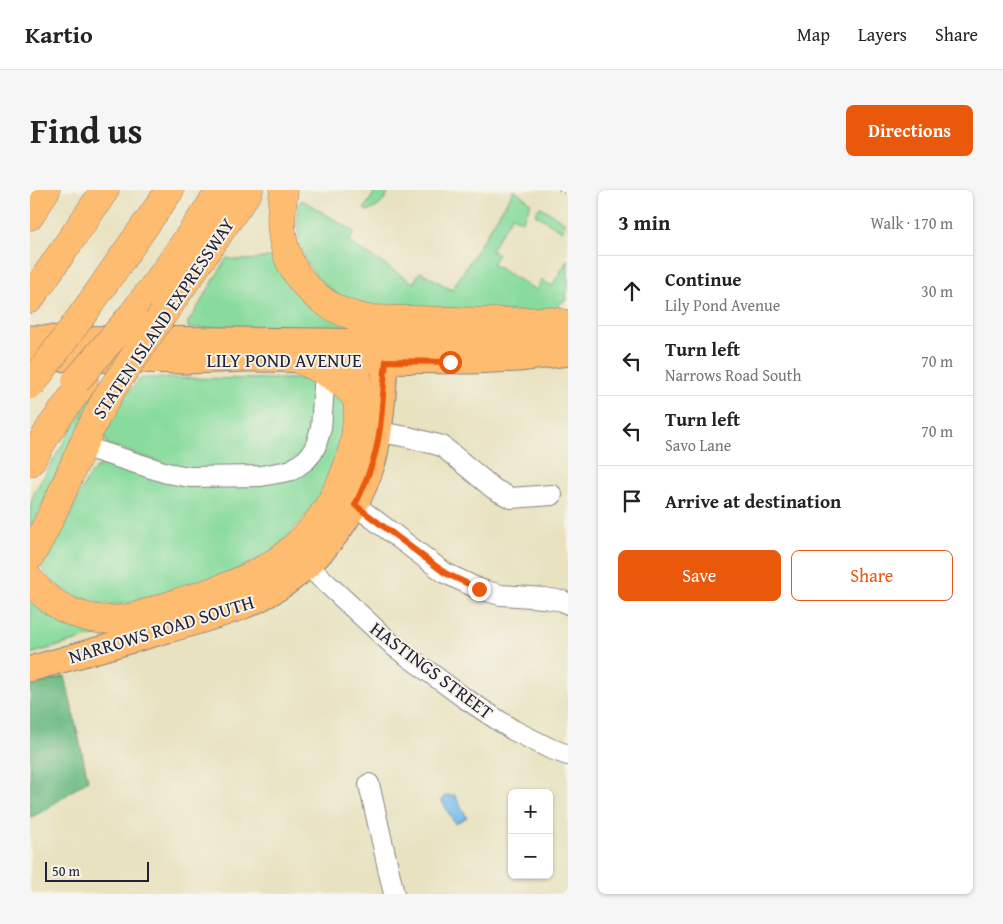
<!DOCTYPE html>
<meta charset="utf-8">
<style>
body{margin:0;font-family:"Gentium Book Plus",serif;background:#f6f6f6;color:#222}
.controls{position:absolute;right:15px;bottom:15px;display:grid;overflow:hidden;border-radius:8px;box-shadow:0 1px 4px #0004}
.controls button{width:45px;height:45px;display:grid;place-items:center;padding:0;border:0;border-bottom:1px solid #e0e0e0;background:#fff;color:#222;font:25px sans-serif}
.scale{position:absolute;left:15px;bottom:12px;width:104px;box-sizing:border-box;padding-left:5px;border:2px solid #22223b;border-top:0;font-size:14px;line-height:18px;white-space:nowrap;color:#22223b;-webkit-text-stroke:4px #f7f3e8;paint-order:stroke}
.stop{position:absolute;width:15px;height:15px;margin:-11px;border:4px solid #ea580c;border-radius:50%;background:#fff}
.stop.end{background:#ea580c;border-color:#fff;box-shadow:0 1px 5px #0008}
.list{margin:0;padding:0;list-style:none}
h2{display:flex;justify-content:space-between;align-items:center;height:65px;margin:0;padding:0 20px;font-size:21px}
h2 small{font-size:16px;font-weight:400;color:#767676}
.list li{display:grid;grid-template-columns:32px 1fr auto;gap:15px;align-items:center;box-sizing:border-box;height:70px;padding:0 20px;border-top:1px solid #e0e0e0}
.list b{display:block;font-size:19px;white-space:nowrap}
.list p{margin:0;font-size:16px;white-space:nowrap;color:#767676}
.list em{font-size:16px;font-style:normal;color:#767676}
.actions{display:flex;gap:10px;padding:15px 20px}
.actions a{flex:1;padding:11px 0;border:1px solid #ea580c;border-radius:8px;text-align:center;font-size:18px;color:#ea580c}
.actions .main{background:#ea580c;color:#fff}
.icon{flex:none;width:28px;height:28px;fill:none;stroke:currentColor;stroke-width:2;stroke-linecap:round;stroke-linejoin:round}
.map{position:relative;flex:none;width:538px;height:704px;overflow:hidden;border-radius:8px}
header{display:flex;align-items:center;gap:30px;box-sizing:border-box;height:70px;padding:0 25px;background:#fff;border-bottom:1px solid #e0e0e0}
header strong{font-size:24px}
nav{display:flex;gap:28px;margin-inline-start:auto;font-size:18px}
.intro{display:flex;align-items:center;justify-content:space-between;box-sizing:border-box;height:120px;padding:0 30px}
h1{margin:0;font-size:35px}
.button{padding:12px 22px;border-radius:8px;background:#ea580c;color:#fff;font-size:18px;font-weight:700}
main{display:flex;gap:30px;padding:0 30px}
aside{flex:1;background:#fff;border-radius:8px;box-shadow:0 1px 4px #0004}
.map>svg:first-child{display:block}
</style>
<header>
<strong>Kartio</strong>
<nav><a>Map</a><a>Layers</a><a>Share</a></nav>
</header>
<div class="intro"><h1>Find us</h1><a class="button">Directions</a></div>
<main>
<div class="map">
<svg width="538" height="704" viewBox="0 0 538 704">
<rect width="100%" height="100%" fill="#f7f3e8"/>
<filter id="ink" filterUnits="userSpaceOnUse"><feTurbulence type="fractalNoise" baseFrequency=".02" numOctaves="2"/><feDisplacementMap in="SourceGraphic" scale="10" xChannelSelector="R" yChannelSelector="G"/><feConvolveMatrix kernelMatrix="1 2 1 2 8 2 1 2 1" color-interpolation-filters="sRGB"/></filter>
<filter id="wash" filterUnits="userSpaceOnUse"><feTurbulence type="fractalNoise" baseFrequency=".0096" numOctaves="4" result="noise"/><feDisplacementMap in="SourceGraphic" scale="20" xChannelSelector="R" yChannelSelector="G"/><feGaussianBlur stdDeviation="1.12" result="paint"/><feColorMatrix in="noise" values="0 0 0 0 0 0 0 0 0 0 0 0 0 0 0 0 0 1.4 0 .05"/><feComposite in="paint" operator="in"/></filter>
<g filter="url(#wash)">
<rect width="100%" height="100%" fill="#e8e2c0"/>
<g fill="#88db9d" stroke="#557e6c">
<path d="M 346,0 L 360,0 C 354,10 350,18 338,21 L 334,19 Z"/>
<path d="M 484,0 L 499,11 L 500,12 L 500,17 L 492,31 L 482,26 L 461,60 L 468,64 L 462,74 L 506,100 L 512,90 L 522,96 L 538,69 L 538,100 L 536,105 L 537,109 L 529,114 L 528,123 L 342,116 C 288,107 262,66 268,14 L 272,10 L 323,41 L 324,44 L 319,52 L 383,93 L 390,82 L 391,82 L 422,100 Z"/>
<path d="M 511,17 L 534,32 L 535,35 L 532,41 L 505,24 L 509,18 Z"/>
<path d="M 245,66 L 363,138 L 158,138 L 158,132 L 163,125 L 197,68 C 213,73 230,68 245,66 Z"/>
<path d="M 111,188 L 276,189 L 279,191 L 291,194 L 277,260 L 249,278 L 155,281 L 77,254 C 75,249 73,244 74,239 C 77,223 101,200 111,188 Z"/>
<path d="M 300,195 L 317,203 L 311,250 L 298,297 L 248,359 L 184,391 L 92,414 C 57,416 30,404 10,376 L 20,364 L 25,355 L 56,291 C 61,282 67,276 76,273 L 127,284 L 269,283 Z"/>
<path d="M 66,201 L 7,326 L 0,337 L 0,317 L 4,303 L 58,211 Z"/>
<path d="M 0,400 L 98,436 L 0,464 Z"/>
</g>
<path fill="#6ebb84" stroke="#486e60" d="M 35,486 L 58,590 L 15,620 L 0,628 L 0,496 Z"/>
<path fill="#78bdef" stroke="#4d7095" d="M 424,604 L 437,627 L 425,634 L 412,611 L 416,605 L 422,606 Z"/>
</g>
<g filter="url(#ink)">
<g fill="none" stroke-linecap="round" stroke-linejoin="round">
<g stroke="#85827e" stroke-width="22">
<g id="minor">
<path d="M 349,242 L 378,247 L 412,256 L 464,299 L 481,308 L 522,305"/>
<path d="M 52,256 L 137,283 L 160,287 L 231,286 L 253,282 L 262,280 L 276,270 L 282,263 L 286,255 L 291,238 L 295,182"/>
<path d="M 325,315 L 415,383 L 449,399 L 471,405 L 514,408 L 533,411 L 538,414"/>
<path d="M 278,376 L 365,457 L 433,507 L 483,540 L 521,559 L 538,565"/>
<path d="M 339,594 L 364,704"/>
</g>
</g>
<g stroke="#85827e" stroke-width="27">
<g id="major">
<path d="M 0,148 C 99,149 197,150 296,151 C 377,152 458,155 538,144"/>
<path d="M 0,168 L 155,171 L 219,169 L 442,171 L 488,169 L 538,163"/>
<path d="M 0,479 C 42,467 85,455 127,443 C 156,435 186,427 214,416 C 277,390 323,336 343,272 C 349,250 351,227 353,205 C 354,187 356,170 357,152"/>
</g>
</g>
<g stroke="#85827e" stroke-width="29">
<g id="highway">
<path d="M 254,0 C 252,14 250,28 252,43 C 258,89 293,122 339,129 L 462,132 L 520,131 L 538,134"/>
<path d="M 0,26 L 16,0"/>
<path d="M 0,109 L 75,0"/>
<path d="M 53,124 L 140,0"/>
<path d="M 133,124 L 219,0"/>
<path d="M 102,125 L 136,80 L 191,0"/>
<path d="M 269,169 C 291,180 312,188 327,209"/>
<path d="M 0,272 L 21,237 L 54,191"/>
<path d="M 0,367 C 33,311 50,248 86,193"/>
<path d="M 0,390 C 23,420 61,435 98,428 C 116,424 134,417 152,411 C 214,392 258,377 296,320 C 311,296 323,267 326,239 C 330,212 327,179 326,152"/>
</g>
</g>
<path stroke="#85827e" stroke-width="2.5" stroke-dasharray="1 4" stroke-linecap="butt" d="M 529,0 L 538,5"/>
<use href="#minor" stroke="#fff" stroke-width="20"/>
<use href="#major" stroke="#febc70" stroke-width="25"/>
<use href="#highway" stroke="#febc70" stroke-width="28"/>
<g stroke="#85827e" stroke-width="29" stroke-linecap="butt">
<g id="highway-bridge">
<path d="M 46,191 L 102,125"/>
<path d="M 86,193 L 133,124"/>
<path d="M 1,195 L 53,124"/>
</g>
</g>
<use href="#highway-bridge" stroke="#febc70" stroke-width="28"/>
</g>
</g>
<g fill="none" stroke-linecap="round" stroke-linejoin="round" filter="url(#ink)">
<path stroke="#ea580c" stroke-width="6" d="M 420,172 L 356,171 C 352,204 353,239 343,271 C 338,286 332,301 325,315 L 415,383 L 449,399"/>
</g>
<g text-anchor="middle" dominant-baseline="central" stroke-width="4" stroke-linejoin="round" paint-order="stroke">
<g font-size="19" fill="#22223b" stroke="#f7f3e8">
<text transform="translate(133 128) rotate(-56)">STATEN ISLAND EXPRESSWAY</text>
<text x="254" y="170">LILY POND AVENUE</text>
<text transform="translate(131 439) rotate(-17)">NARROWS ROAD SOUTH</text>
<text transform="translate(402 480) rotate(37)">HASTINGS STREET</text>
</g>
</g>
</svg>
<div class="controls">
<button>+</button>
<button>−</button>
</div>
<div class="scale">50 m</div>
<div class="stop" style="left:420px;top:172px"></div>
<div class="stop end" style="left:449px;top:399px"></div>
</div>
<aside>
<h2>3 min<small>Walk · 170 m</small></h2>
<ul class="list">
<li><svg class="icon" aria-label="ahead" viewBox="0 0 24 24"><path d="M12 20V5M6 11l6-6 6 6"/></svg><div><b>Continue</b><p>Lily Pond Avenue</p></div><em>30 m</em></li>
<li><svg class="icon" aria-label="left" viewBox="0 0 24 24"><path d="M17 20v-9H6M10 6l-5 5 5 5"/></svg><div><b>Turn left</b><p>Narrows Road South</p></div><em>70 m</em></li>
<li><svg class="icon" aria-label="left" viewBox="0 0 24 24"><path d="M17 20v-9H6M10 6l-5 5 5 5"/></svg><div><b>Turn left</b><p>Savo Lane</p></div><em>70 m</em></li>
<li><svg class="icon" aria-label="arrive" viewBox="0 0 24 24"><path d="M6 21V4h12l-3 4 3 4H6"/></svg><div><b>Arrive at destination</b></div></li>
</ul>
<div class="actions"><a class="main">Save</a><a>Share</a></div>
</aside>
</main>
